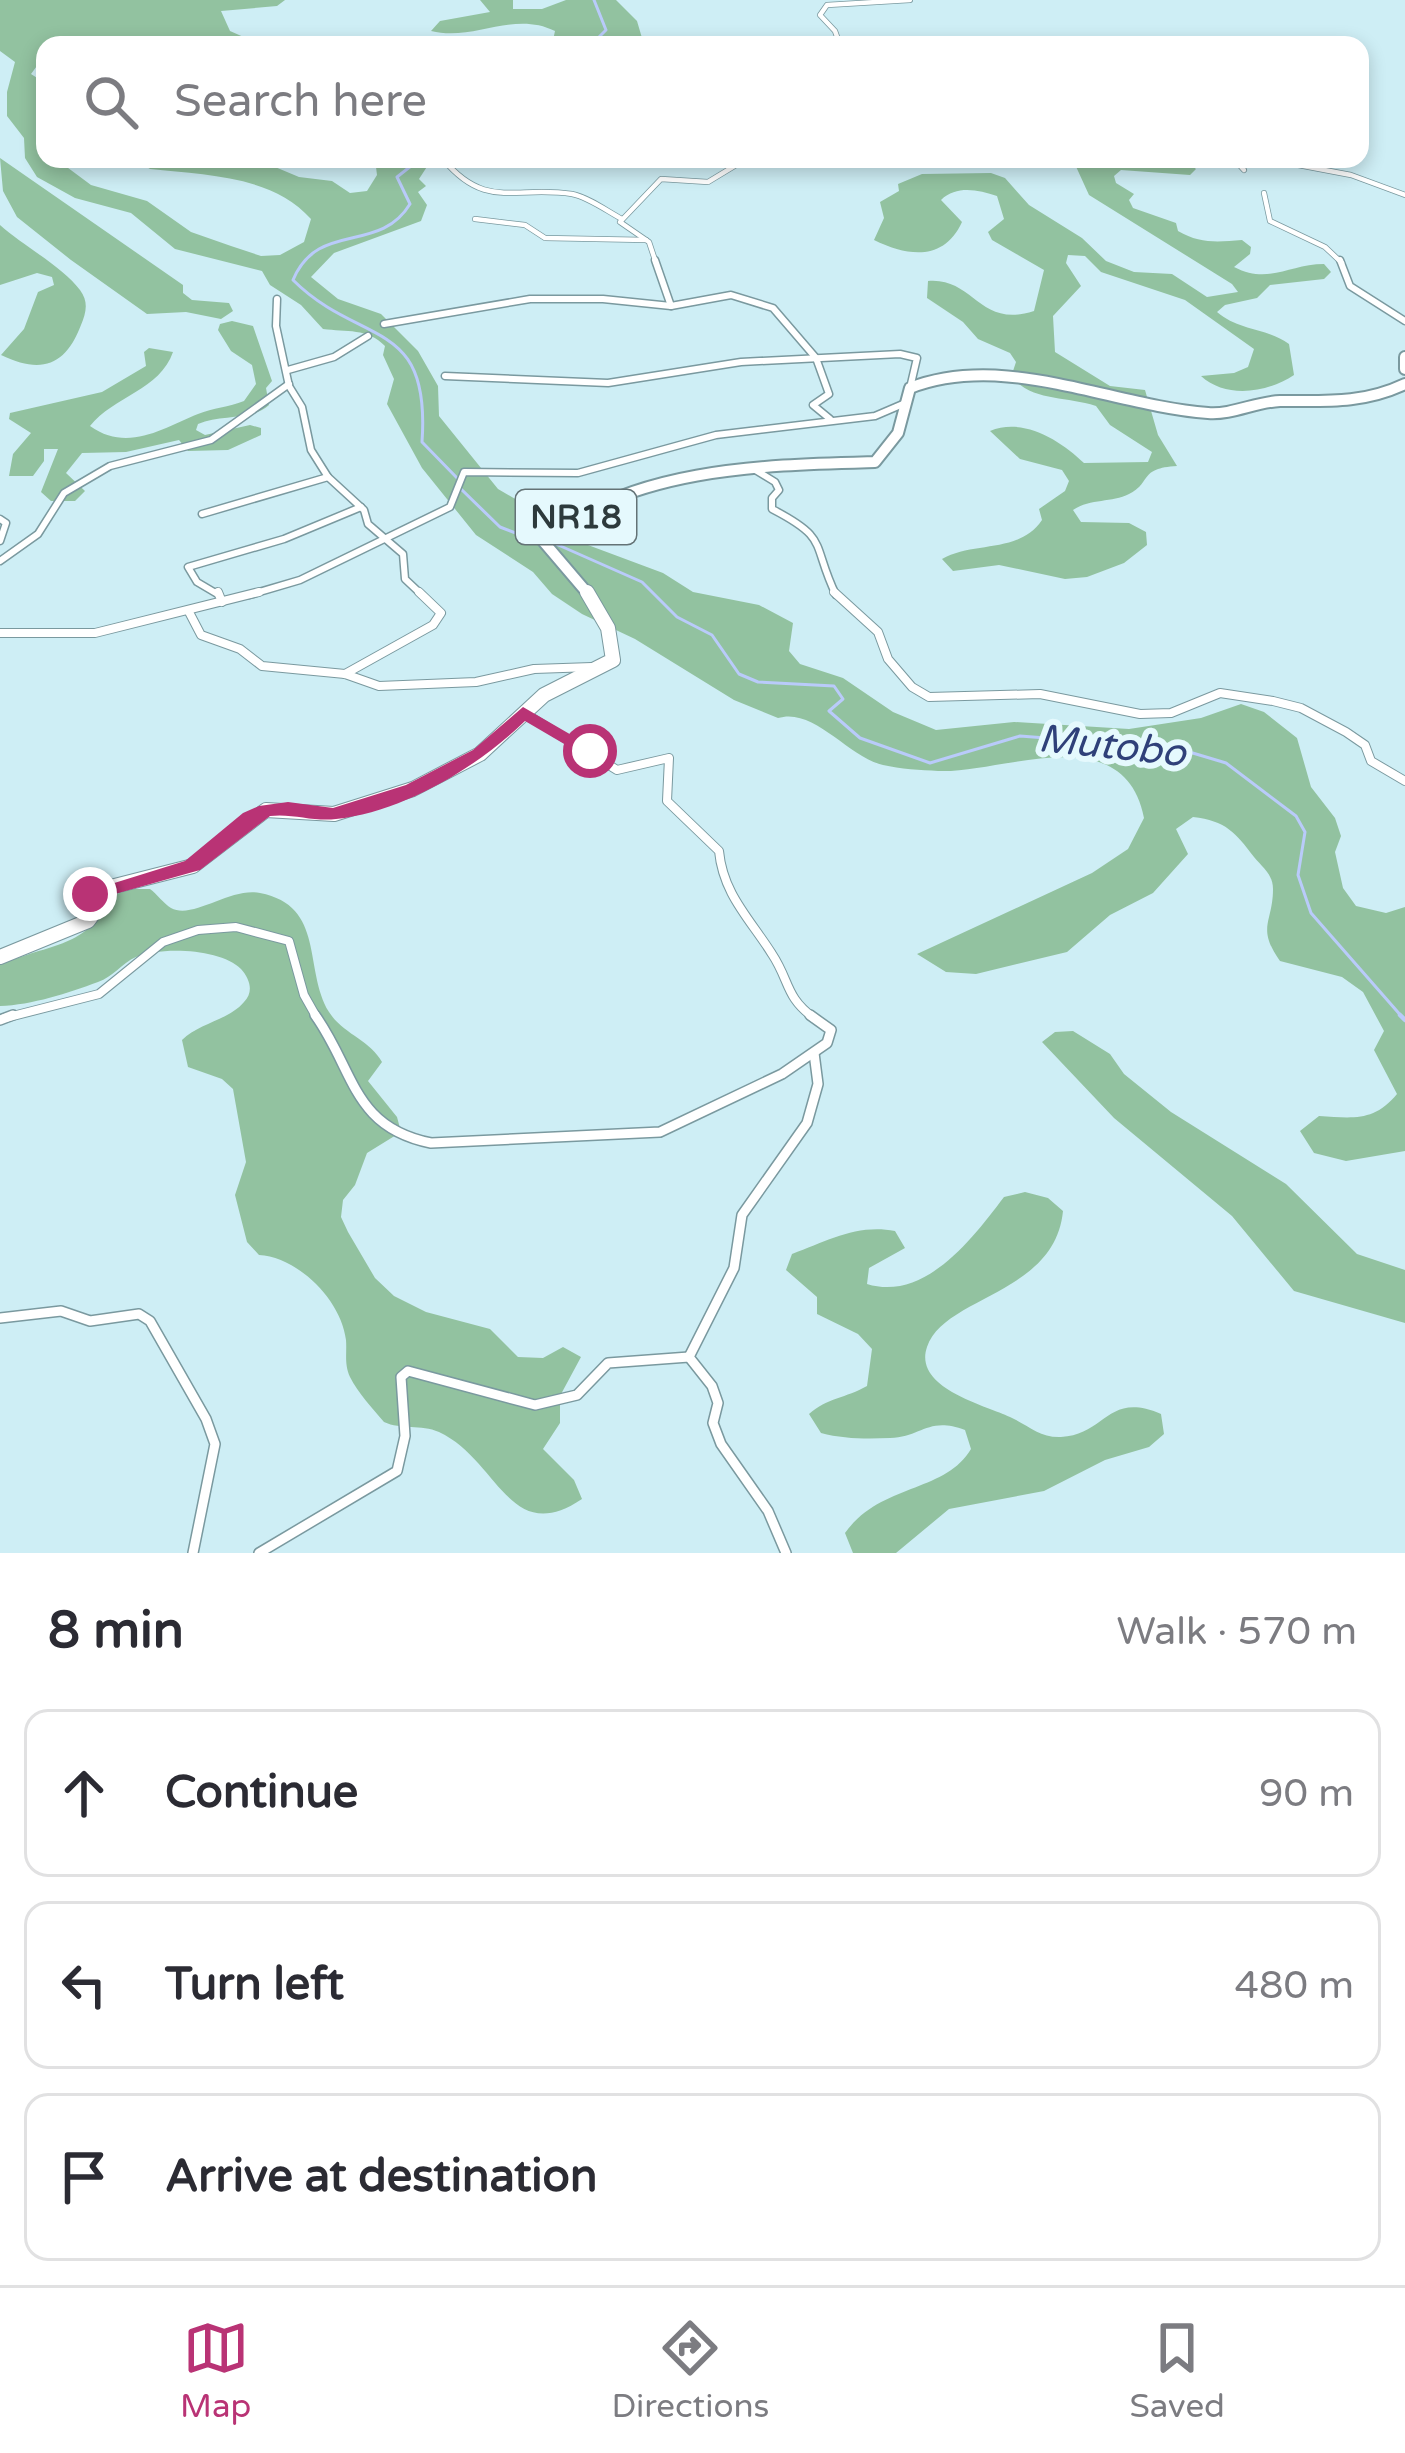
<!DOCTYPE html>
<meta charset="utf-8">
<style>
body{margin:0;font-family:"Varela Round",sans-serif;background:#f7f7f7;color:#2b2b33}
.stop{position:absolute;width:36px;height:36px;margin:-27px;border:9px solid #b93375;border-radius:50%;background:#fff}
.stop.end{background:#b93375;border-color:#fff;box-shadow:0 3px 12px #0008}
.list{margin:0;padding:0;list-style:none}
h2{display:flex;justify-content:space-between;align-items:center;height:156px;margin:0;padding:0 48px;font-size:51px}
h2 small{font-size:39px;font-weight:400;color:#7c7c81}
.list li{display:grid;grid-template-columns:78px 1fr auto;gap:36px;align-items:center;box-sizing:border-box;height:168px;margin:0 24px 24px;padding:0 24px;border:3px solid #e1e1e2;border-radius:24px}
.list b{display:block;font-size:45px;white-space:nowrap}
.list em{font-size:39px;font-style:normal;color:#7c7c81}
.icon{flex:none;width:66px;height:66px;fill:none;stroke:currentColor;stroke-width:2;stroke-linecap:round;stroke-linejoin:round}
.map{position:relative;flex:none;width:1405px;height:1553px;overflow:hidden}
.search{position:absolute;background:#fff;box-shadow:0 6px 18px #0003;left:36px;right:36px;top:36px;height:132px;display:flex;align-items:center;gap:30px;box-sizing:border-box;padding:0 42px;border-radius:24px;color:#7c7c81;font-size:45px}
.sheet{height:732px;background:#fff}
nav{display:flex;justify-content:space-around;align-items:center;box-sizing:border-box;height:168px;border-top:3px solid #e1e1e2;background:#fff;font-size:33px;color:#7c7c81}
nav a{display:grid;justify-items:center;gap:6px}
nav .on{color:#b93375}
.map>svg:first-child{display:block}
</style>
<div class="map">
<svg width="1405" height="1553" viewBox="0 0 1405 1553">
<rect width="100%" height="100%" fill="#ceeef5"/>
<g fill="#92c2a0">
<path d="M 0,0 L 285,0 L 277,6 L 221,11 L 230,31 L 262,45 L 218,45 L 189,36 L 110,45 L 45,45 L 45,55 L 31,74 L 45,83 L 45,113 L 38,123 L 45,159 L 56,159 L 91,185 L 147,201 L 191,232 L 231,246 L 261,256 L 280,255 L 304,242 L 311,219 C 272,175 204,175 150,169 L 142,164 L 144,159 L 256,159 L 299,177 L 332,181 L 350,193 L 367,191 L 377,175 L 375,159 L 432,159 L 419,179 L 426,186 L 418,192 L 427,205 L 421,221 L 334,253 L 311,277 L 338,299 L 381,314 L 418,351 L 438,386 L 439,416 L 498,489 L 541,514 L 545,529 L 663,573 L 693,592 L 759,605 L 793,623 L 789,651 L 800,664 L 843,678 L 893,712 L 936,730 L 1014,722 L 1129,729 L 1201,718 L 1241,704 L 1264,712 L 1297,738 L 1311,787 L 1335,818 L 1341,836 L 1335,852 L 1343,888 L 1356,906 L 1386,913 L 1405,907 L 1405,1151 L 1346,1161 L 1314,1153 L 1300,1131 L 1319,1116 C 1353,1118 1374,1122 1397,1094 L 1374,1050 L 1384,1031 L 1363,992 L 1342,977 L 1280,961 C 1256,927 1273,923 1273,889 C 1273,874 1262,867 1254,857 C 1235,832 1226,821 1193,817 L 1176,829 L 1188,854 L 1153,893 L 1110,915 L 1067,952 L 976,974 L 946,972 L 917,954 L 1092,873 L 1128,849 L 1144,818 C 1124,716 1002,774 938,771 C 921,770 900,769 883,765 C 847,756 814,707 778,718 L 734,700 L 635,639 L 582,614 L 552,594 L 533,572 L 476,535 L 422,468 L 387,404 L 394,379 L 383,355 L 385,346 C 368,328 346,332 323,329 L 301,305 L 270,285 L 262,271 L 175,249 L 131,213 L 75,198 L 37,177 L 25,158 L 24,138 L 7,116 L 7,92 L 15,62 L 0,51 Z"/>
<path d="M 480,0 L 513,0 L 513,9 L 542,9 L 566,0 L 616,0 L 637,21 L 642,38 L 632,45 L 552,45 L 555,31 C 513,10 474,42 431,31 L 440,21 L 490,12 Z"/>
<path d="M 0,158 L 183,285 L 183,293 L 192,300 L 229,303 L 233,311 L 221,319 L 186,312 L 147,314 L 71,260 L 17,217 L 3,191 Z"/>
<path d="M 1185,159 L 1196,169 L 1190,175 L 1121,170 L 1114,176 L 1116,183 L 1134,194 L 1129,200 L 1133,208 L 1176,223 L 1178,231 C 1200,244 1218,242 1242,240 L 1251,247 L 1250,254 L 1234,267 C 1269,285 1289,264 1324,264 L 1331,272 L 1324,279 L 1270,285 L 1257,298 L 1225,305 L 1217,312 C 1239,331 1268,328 1289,344 L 1294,375 C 1267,393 1226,399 1201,376 L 1234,373 L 1248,367 L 1254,349 L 1185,300 L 1101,272 L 1085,256 L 1068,255 L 1066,263 L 1081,286 L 1053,316 L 1055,352 L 1110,386 L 1145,390 L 1158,435 L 1177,466 C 1138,468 1152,483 1129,494 C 1112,503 1091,498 1073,510 L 1081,522 L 1129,523 L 1146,532 L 1147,545 L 1124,563 L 1087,577 L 1065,579 L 999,565 L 953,571 L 942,559 C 974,541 1019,554 1042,520 L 1039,509 L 1065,491 L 1069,481 L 1062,470 L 1020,459 L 990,431 C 1023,417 1060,440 1084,463 L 1148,462 L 1152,452 L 1110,425 L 1096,406 C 1065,396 1034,402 1011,377 L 1016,362 L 1010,353 L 978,339 L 963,322 L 927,298 L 928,281 C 974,277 979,329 1034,311 L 1044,270 L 992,240 L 988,232 L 1004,219 L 997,196 C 978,190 957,185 941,200 L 962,222 C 944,261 909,257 874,240 L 884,218 L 880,202 L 899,191 L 898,184 L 922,174 L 991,173 L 1005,178 L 1029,205 L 1082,238 L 1106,261 L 1134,272 L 1172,274 L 1207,297 L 1238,292 L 1232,284 L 1089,195 L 1073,160 Z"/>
<path d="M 0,225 C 22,245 63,267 80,290 C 89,302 86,313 81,325 C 66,365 42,375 1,355 L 24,329 L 38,292 L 54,285 L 52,277 L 37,273 L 0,285 Z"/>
<path d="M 232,321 L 253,326 L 272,381 L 266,388 L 269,405 C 251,421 221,414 198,424 L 196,430 L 205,435 L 250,425 L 261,428 L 261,435 L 228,450 L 188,451 L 179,440 L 126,452 L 82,453 L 66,473 L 85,491 L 75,501 L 51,501 L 41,492 L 58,449 L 44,449 L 44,461 L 33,476 L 9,476 L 13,454 L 31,433 L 9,419 L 10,413 L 102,392 L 146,366 L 144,352 L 149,348 L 173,352 C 160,390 114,396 90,426 C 128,453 163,428 198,414 C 213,408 229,407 244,401 L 256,384 L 252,365 L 231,351 L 218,330 L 220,324 Z"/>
<path d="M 131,889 L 150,889 C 157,894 164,904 171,908 C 193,920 230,887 260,893 C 326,906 303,969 329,1012 C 343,1034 370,1040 382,1062 L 368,1081 L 397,1117 L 401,1132 L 367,1153 L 355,1185 L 343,1200 L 341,1217 L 348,1232 L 375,1278 L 394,1296 L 426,1312 L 490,1329 L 518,1357 L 543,1358 L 563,1347 L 581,1357 L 560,1396 L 560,1423 L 543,1449 L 574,1480 L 582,1499 C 509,1548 499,1460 439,1432 C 421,1424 401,1430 384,1422 C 372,1408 358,1393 350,1377 C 344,1364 347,1353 346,1340 C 341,1299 297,1257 259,1255 L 247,1242 L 235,1195 L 246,1162 L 233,1089 L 222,1079 L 188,1067 L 182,1040 C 199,1023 229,1020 244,1002 C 254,992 250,979 241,969 C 222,949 162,946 136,957 C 122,963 113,977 98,982 C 68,993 32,1005 0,1006 L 0,965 C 52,942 85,950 114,895 Z"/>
<path d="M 1073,1031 L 1110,1054 L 1124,1074 L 1171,1112 L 1286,1184 L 1357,1254 L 1405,1270 L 1405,1323 L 1294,1291 L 1232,1216 L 1114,1118 L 1042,1042 L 1055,1032 Z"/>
<path d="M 1025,1192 L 1048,1198 L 1063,1211 C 1055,1295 944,1296 927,1347 C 913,1388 984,1405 1010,1417 C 1028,1425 1040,1438 1061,1437 C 1106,1435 1107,1391 1161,1414 L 1164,1434 L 1149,1447 L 1105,1460 L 1044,1491 L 949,1509 L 896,1553 L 853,1553 L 845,1533 C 881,1483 945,1493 971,1449 L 965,1430 C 928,1416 922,1437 890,1438 C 867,1439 843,1439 821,1433 L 809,1414 C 827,1398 846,1398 867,1386 L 872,1349 L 858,1334 L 817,1314 L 817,1297 L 786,1270 L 792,1254 C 828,1241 856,1224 895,1231 L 905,1248 L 869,1268 L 867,1284 C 925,1302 973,1238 1004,1197 Z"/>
</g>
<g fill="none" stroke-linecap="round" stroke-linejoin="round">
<g stroke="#b9cbfa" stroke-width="3">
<path d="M 591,45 L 606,30 L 594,0"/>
<path d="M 420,159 L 397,177 L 410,204 C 379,255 318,220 293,280 C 360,347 431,316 422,442 L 459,480"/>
<path d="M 461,489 L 500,527 L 534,540"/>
<path d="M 556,544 L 642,582 L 677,617 L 712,635 L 739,674 L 758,682 L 834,686 L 843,699 L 829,711 L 860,738 L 930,763 L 1020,736 L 1176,748 L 1226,763 L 1296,816 L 1305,832 L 1298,875 L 1311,913 L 1403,1018"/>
</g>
<path stroke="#b9cbfa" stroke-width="4.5" d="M 1400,1015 L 1405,1020"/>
<g stroke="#7a999f" stroke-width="6">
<g id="street-far3">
<path d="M 840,45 L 835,31 L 820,15 L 827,5 L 910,0"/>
<path d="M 443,159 C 486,211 515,185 572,194 C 588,197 607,211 622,219"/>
<path d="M 1083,159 L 1144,159"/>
<path d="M 1234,159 L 1244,170"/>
<path d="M 1266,159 L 1351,175 L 1405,195"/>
<path d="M 1264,193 L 1270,221 L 1325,247 L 1342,263"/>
<path d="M 475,219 L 525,225 L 545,238 L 646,240"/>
<path d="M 656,263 L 649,242 L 620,222 L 661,179 L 708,182 L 746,159"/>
</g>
</g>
<g stroke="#7a999f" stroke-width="9">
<g id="street-far2">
<path d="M 655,260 L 671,306"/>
<path d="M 1340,260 L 1350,286 L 1405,321"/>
<path d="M 277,299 L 276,326 L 289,386 L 302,407 L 311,450 L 328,477 L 364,510 L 368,524 L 403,554 L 405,579 L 422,595"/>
<path d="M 384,324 L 530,299 L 603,299 L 671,306 L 731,295 L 773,308 L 816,358 L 829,394 L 813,405 L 830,419"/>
<path d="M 288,370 L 334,357 L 368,336"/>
<path d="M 445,376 L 608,383 L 741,362 L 900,354 L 917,358 L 910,388"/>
<path d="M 752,468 L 775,482 L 779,490 L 772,498 L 772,509 C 830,539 811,543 836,595"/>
<path d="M 202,514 L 328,477"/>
<path d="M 0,519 L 6,523 L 0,541"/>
<path d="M 0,561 L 38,534 L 64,493 L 110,466 L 211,440 L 289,384"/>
<path d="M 219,595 L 197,582 L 188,567 L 284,539 L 361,507"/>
<path d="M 249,595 L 300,580 L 450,507 L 464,472 L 578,473 L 716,435 L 875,416 L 903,404"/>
</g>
</g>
<g stroke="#7a999f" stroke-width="10">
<g id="street-far1">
<path d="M 218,592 L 222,602"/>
<path d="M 834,592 L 878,632 L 888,659 L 912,687 L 929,697 L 1040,694 L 1140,714 L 1171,713 L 1220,693 L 1273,701 L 1301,708 L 1346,732 L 1365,745 L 1371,761 L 1405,781"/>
<path d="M 189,612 L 201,635 L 240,649 L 262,666 L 345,674 L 379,686 L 476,682 L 534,669 L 592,667"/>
<path d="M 0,633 L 95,633 L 259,592"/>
<path d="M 345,674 L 433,625 L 441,613 L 419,592"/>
<path d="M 524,713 L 617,770 L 669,758 L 667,801 L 719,851 C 723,894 750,919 772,954 C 790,981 785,997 814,1018"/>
<path d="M 5,1018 L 99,994 L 163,942 L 198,930 L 236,927 L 289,941 L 304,995 L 317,1018"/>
</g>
</g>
<g stroke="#7a999f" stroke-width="12">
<g id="street">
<path d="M 315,1015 C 355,1071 352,1127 431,1143 L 660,1132 L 782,1074 L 827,1043 L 831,1030 L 810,1015"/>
<path d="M 0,1020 L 13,1015"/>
<path d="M 0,1318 L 61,1311 L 90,1321 L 139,1314 L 150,1321 L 206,1419 L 215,1444 L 193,1553"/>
<path d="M 259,1553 L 397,1471 L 405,1436 L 401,1377 L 408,1371 L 535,1405 L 577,1395 L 608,1363 L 689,1357"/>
<path d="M 786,1553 L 768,1511 L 721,1444 L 713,1423 L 718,1403 L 712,1386 L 689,1357 L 734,1268 L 742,1215 L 807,1123 L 818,1084 L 814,1053"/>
</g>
</g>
<g stroke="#7a999f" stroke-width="14">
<g id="primary-far1">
<path d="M 1405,357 L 1405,369"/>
<path d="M 589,595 L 543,541 C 630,467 766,465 875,462 L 898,433 L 910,388 C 1005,351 1112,406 1208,413 C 1232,415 1255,402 1280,401 C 1325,401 1363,404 1405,384"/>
</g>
</g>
<g stroke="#7a999f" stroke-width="16">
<path id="primary" d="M 0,957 L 88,921 L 94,913 L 87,898 L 95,891 L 193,866 L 266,810 L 334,814 L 413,789 L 480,754 L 544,695 L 613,660 L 608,628 L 587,592"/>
</g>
<use href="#street-far3" stroke="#fff" stroke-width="4.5"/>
<use href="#street-far2" stroke="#fff" stroke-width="6"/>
<use href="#street-far1" stroke="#fff" stroke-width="8"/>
<use href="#street" stroke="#fff" stroke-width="9"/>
<use href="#primary-far1" stroke="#fff" stroke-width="10"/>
<use href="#primary" stroke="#fff" stroke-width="14"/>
</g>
<path fill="#b93375" d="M 523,707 L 599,751 L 583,755 L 525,721 C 478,767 403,812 336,819 C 314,822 292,813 270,816 L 200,870 L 90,901 L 79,894 L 185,861 L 243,813 L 259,806 L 288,802 L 333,808 L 406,785 L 473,750 Z"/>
<g text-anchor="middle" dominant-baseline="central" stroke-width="12" stroke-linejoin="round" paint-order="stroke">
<rect fill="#e5f9fd" stroke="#647376" stroke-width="3" x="516" y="490" width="120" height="54" rx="9"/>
<g font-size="33" font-weight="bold" fill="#2d3a3c">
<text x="576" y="517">NR18</text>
</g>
<g font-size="39" font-style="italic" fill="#2f4079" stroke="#e5f9fd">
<text transform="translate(1112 746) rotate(6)">Mutobo</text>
</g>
</g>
</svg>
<div class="stop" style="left:590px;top:751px"></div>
<div class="stop end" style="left:90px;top:894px"></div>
<div class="search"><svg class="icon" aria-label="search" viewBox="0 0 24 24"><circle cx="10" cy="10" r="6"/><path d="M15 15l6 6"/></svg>Search here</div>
</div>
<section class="sheet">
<h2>8 min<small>Walk · 570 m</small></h2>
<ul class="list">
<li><svg class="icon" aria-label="ahead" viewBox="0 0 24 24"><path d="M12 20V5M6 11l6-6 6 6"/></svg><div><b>Continue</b></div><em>90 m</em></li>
<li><svg class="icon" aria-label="left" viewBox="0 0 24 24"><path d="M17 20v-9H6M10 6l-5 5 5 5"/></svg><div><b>Turn left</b></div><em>480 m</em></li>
<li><svg class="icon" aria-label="arrive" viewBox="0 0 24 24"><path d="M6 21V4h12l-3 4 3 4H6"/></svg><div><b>Arrive at destination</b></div></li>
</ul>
</section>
<nav>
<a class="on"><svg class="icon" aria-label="map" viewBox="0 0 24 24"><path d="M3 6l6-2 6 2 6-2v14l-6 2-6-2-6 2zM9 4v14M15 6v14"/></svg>Map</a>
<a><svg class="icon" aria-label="directions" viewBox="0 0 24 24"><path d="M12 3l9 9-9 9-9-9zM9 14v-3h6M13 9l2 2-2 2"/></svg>Directions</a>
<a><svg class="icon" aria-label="saved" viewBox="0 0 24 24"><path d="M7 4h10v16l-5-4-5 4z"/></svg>Saved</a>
</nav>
